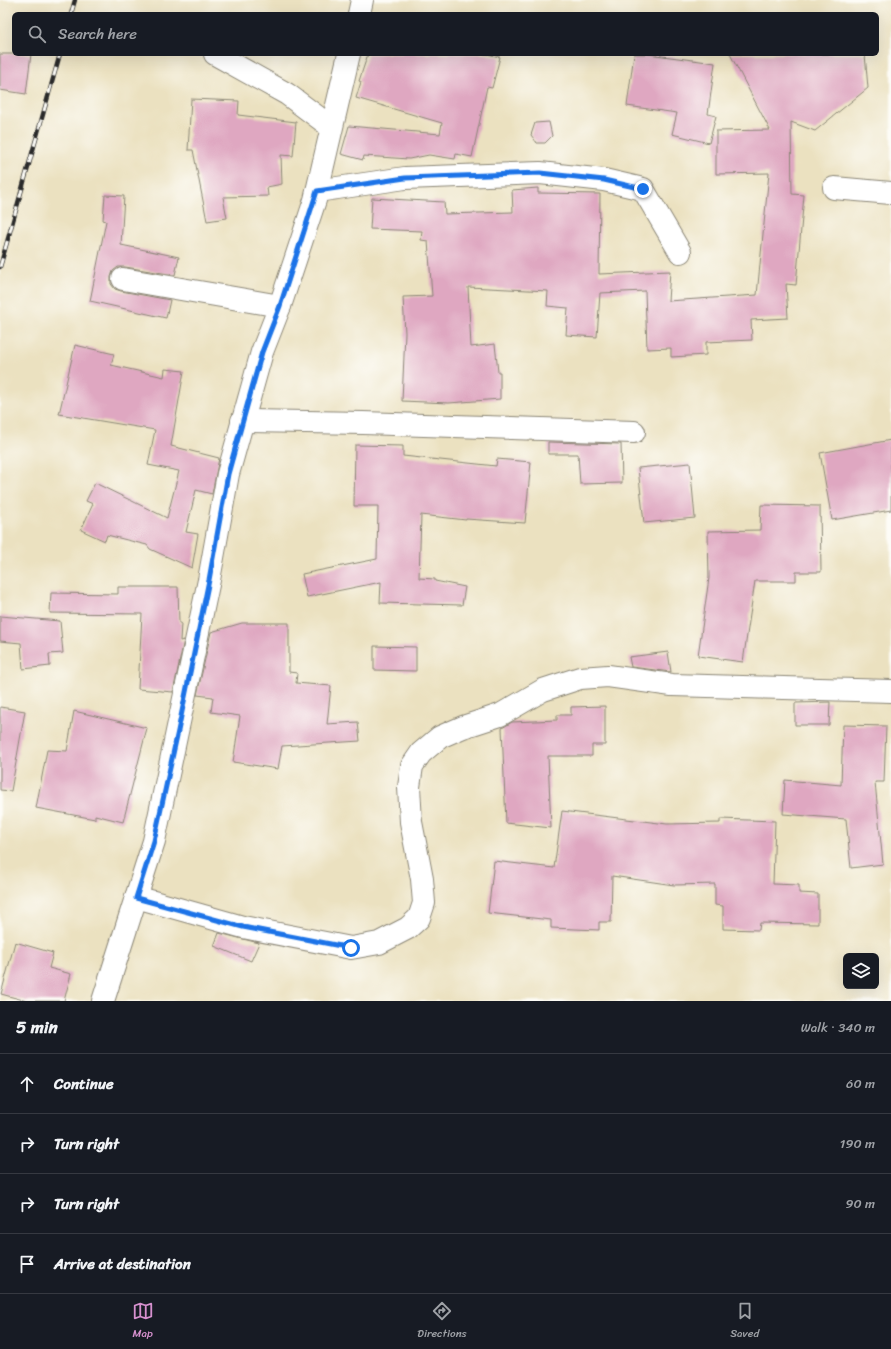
<!DOCTYPE html>
<meta charset="utf-8">
<style>
body{margin:0;font-family:Sriracha,sans-serif;background:#242831;color:#f1f3f6}
.controls{position:absolute;right:12px;bottom:12px;display:grid;overflow:hidden;border-radius:6px;box-shadow:0 4px 16px #0002}
.controls button{width:36px;height:36px;display:grid;place-items:center;padding:0;border:0;border-bottom:1px solid #363941;background:#171b24;color:#f1f3f6;font:20px sans-serif}
.stop{position:absolute;width:12px;height:12px;margin:-9px;border:3px solid #1a73e8;border-radius:50%;background:#fff}
.stop.end{background:#1a73e8;border-color:#fff;box-shadow:0 1px 4px #0008}
.list{margin:0;padding:0;list-style:none}
h2{display:flex;justify-content:space-between;align-items:center;height:52px;margin:0;padding:0 16px;font-size:17px}
h2 small{font-size:13px;font-weight:400;color:#9ea1a6}
.list li{display:grid;grid-template-columns:26px 1fr auto;gap:12px;align-items:center;box-sizing:border-box;height:60px;padding:0 16px;border-top:1px solid #363941}
.list b{display:block;font-size:15px;white-space:nowrap}
.list em{font-size:13px;font-style:normal;color:#9ea1a6}
.icon{flex:none;width:22px;height:22px;fill:none;stroke:currentColor;stroke-width:2;stroke-linecap:round;stroke-linejoin:round}
.map{position:relative;flex:none;width:891px;height:1001px;overflow:hidden}
.search{position:absolute;background:#171b24;box-shadow:0 4px 16px #0002;left:12px;right:12px;top:12px;height:44px;display:flex;align-items:center;gap:10px;box-sizing:border-box;padding:0 14px;border-radius:6px;color:#9ea1a6;font-size:15px}
.sheet{height:292px;background:#171b24}
nav{display:flex;justify-content:space-around;align-items:center;box-sizing:border-box;height:56px;border-top:1px solid #363941;background:#171b24;font-size:11px;color:#9ea1a6}
nav a{display:grid;justify-items:center;gap:2px}
nav .on{color:#d690ce}
.map>svg:first-child{display:block}
</style>
<div class="map">
<svg width="891" height="1001" viewBox="0 0 891 1001">
<rect width="100%" height="100%" fill="#fdfcf7"/>
<filter id="ink" filterUnits="userSpaceOnUse"><feTurbulence type="fractalNoise" baseFrequency=".025" numOctaves="2"/><feDisplacementMap in="SourceGraphic" scale="8" xChannelSelector="R" yChannelSelector="G"/><feConvolveMatrix kernelMatrix="1 2 1 2 8 2 1 2 1" color-interpolation-filters="sRGB"/></filter>
<filter id="wash" filterUnits="userSpaceOnUse"><feTurbulence type="fractalNoise" baseFrequency=".012" numOctaves="4" result="noise"/><feDisplacementMap in="SourceGraphic" scale="16" xChannelSelector="R" yChannelSelector="G"/><feGaussianBlur stdDeviation="0.9" result="paint"/><feColorMatrix in="noise" values="0 0 0 0 0 0 0 0 0 0 0 0 0 0 0 0 0 1.4 0 .05"/><feComposite in="paint" operator="in"/></filter>
<g filter="url(#wash)">
<rect width="100%" height="100%" fill="#ebe1c0"/>
<g id="blocks">
<g fill="#dfa7c1">
<path d="M 0,54 L 31,54 L 26,94 L 0,90 Z"/>
<path d="M 368,54 L 486,54 L 500,57 L 492,88 L 487,87 L 472,157 L 456,154 L 455,159 L 429,155 L 409,159 L 364,156 L 363,160 L 341,154 L 349,126 L 440,134 L 442,123 L 356,98 L 361,82 L 359,81 Z"/>
<path d="M 634,54 L 648,54 L 715,63 L 708,114 L 716,116 L 709,143 L 672,134 L 677,113 L 627,106 Z"/>
<path d="M 730,54 L 865,54 L 868,88 L 815,131 L 791,122 L 792,194 L 804,195 L 796,285 L 786,284 L 788,318 L 751,320 L 752,340 L 706,342 L 706,355 L 671,357 L 671,348 L 647,349 L 645,291 L 600,293 L 597,337 L 566,335 L 568,308 L 547,306 L 548,291 L 468,287 L 471,347 L 495,344 L 498,372 L 500,372 L 500,399 L 449,403 L 402,401 L 405,333 L 403,297 L 432,296 L 428,241 L 421,240 L 422,231 L 370,229 L 372,198 L 444,202 L 445,214 L 513,212 L 512,190 L 538,188 L 538,193 L 600,194 L 599,274 L 670,271 L 668,301 L 757,295 L 769,173 L 716,174 L 716,131 L 770,130 Z"/>
<path d="M 191,99 L 239,101 L 238,115 L 296,122 L 293,156 L 281,155 L 282,184 L 267,187 L 268,196 L 223,197 L 227,218 L 207,221 L 193,150 L 188,150 Z"/>
<path d="M 549,122 L 552,136 L 545,143 L 537,143 L 531,135 L 535,123 Z"/>
<path d="M 105,195 L 124,196 L 121,245 L 179,257 L 175,275 L 125,267 L 118,267 L 113,271 L 111,277 L 111,284 L 115,289 L 121,291 L 170,300 L 166,318 L 90,301 L 106,221 L 103,220 Z"/>
<path d="M 75,345 L 114,354 L 111,365 L 164,377 L 165,369 L 184,371 L 171,446 L 219,458 L 212,494 L 196,490 L 186,532 L 198,534 L 192,568 L 150,549 L 147,545 L 107,535 L 105,541 L 81,530 L 93,504 L 86,501 L 95,483 L 167,518 L 179,471 L 148,465 L 155,430 L 59,414 Z"/>
<path d="M 891,440 L 891,510 L 832,520 L 820,453 Z"/>
<path d="M 548,442 L 621,444 L 622,483 L 580,484 L 578,454 L 548,454 Z"/>
<path d="M 355,445 L 403,446 L 403,456 L 496,466 L 497,459 L 531,462 L 525,523 L 466,519 L 466,520 L 421,515 L 419,578 L 435,579 L 435,581 L 465,587 L 462,605 L 380,603 L 381,582 L 307,597 L 302,574 L 377,559 L 378,506 L 354,506 Z"/>
<path d="M 690,463 L 695,518 L 644,523 L 638,468 Z"/>
<path d="M 761,505 L 820,506 L 821,572 L 796,572 L 796,581 L 755,581 L 743,662 L 698,656 L 709,578 L 708,531 L 760,530 Z"/>
<path d="M 118,587 L 178,587 L 179,623 L 181,623 L 180,641 L 184,640 L 173,692 L 138,689 L 142,614 L 50,613 L 51,593 L 118,594 Z"/>
<path d="M 0,616 L 60,621 L 63,653 L 49,654 L 50,666 L 23,669 L 21,643 L 0,641 Z"/>
<path d="M 242,623 L 289,623 L 289,672 L 297,673 L 296,683 L 331,686 L 327,724 L 358,722 L 360,741 L 282,746 L 278,769 L 233,762 L 240,716 L 211,712 L 213,697 L 197,695 L 211,632 Z"/>
<path d="M 374,646 L 416,647 L 416,671 L 374,670 Z"/>
<path d="M 668,652 L 671,672 L 631,667 L 629,657 Z"/>
<path d="M 830,702 L 829,725 L 795,725 L 795,703 Z"/>
<path d="M 605,706 L 605,745 L 592,745 L 592,756 L 548,756 L 551,828 L 506,823 L 502,728 L 512,722 L 557,720 L 557,715 L 571,715 L 571,707 Z"/>
<path d="M 0,707 L 25,711 L 11,791 L 0,790 Z"/>
<path d="M 74,711 L 147,728 L 123,822 L 95,815 L 95,819 L 36,808 L 47,750 L 67,751 Z"/>
<path d="M 843,725 L 886,726 L 884,782 L 875,782 L 883,864 L 851,868 L 846,819 L 783,814 L 785,780 L 841,785 Z"/>
<path d="M 562,811 L 667,824 L 720,823 L 720,819 L 775,821 L 773,884 L 799,885 L 799,893 L 818,894 L 818,924 L 760,923 L 759,930 L 723,929 L 723,906 L 715,905 L 715,884 L 674,885 L 612,876 L 611,922 L 599,922 L 599,930 L 551,928 L 551,920 L 488,913 L 494,861 L 554,868 Z"/>
<path d="M 219,933 L 259,943 L 251,961 L 214,946 Z"/>
<path d="M 15,942 L 53,953 L 49,968 L 71,974 L 64,1001 L 27,1001 L 1,994 Z"/>
</g>
</g>
</g>
<g filter="url(#ink)">
<use href="#blocks" fill-opacity="0" stroke="#8b8676" stroke-width="1"/>
<g fill="none" stroke-linecap="round" stroke-linejoin="round">
<g stroke="#8b8676" stroke-width="24">
<g id="minor">
<path d="M 359,14 L 362,0"/>
<path d="M 215,54 L 287,94 L 331,127"/>
<path d="M 834,188 L 891,193"/>
<path d="M 317,191 L 405,178 L 540,173 L 604,180 L 643,189 L 680,252"/>
<path d="M 280,306 L 315,200 L 349,54"/>
<path d="M 242,421 L 363,423 L 634,432"/>
<path d="M 136,897 L 243,927 L 351,948 L 379,943 L 408,928 L 419,918 L 424,903 L 422,879 L 411,822 L 409,787 L 412,766 L 421,753 L 440,737 L 463,727 L 500,715 L 543,690 L 580,678 L 608,676 L 672,685 L 891,691"/>
<path d="M 103,1001 L 154,841 L 209,580 L 228,474 L 262,352 L 280,306 L 123,279"/>
</g>
</g>
<use href="#minor" stroke="#fff" stroke-width="22"/>
<g stroke="#2b2b2b" stroke-width="4.5">
<g id="rail">
<path d="M 71,14 L 75,0"/>
<path d="M 0,267 L 60,54"/>
</g>
</g>
<use href="#rail" stroke="#fdfcf7" stroke-width="3" stroke-dasharray="9" stroke-linecap="butt"/>
</g>
</g>
<g fill="none" stroke-linecap="round" stroke-linejoin="round" filter="url(#ink)">
<path stroke="#1a73e8" stroke-width="5" d="M 351,948 L 243,927 L 136,898 L 154,841 L 178,731 L 209,580 L 228,474 L 262,352 L 280,306 L 317,191 L 405,178 L 540,173 L 604,180 L 643,189"/>
</g>
</svg>
<div class="controls">
<button><svg class="icon" aria-label="layers" viewBox="0 0 24 24"><path d="M12 4l9 5-9 5-9-5zM3 14l9 5 9-5"/></svg></button>
</div>
<div class="stop" style="left:351px;top:948px"></div>
<div class="stop end" style="left:643px;top:189px"></div>
<div class="search"><svg class="icon" aria-label="search" viewBox="0 0 24 24"><circle cx="10" cy="10" r="6"/><path d="M15 15l6 6"/></svg>Search here</div>
</div>
<section class="sheet">
<h2>5 min<small>Walk · 340 m</small></h2>
<ul class="list">
<li><svg class="icon" aria-label="ahead" viewBox="0 0 24 24"><path d="M12 20V5M6 11l6-6 6 6"/></svg><div><b>Continue</b></div><em>60 m</em></li>
<li><svg class="icon" aria-label="right" viewBox="0 0 24 24"><path d="M7 20v-9h11M14 6l5 5-5 5"/></svg><div><b>Turn right</b></div><em>190 m</em></li>
<li><svg class="icon" aria-label="right" viewBox="0 0 24 24"><path d="M7 20v-9h11M14 6l5 5-5 5"/></svg><div><b>Turn right</b></div><em>90 m</em></li>
<li><svg class="icon" aria-label="arrive" viewBox="0 0 24 24"><path d="M6 21V4h12l-3 4 3 4H6"/></svg><div><b>Arrive at destination</b></div></li>
</ul>
</section>
<nav>
<a class="on"><svg class="icon" aria-label="map" viewBox="0 0 24 24"><path d="M3 6l6-2 6 2 6-2v14l-6 2-6-2-6 2zM9 4v14M15 6v14"/></svg>Map</a>
<a><svg class="icon" aria-label="directions" viewBox="0 0 24 24"><path d="M12 3l9 9-9 9-9-9zM9 14v-3h6M13 9l2 2-2 2"/></svg>Directions</a>
<a><svg class="icon" aria-label="saved" viewBox="0 0 24 24"><path d="M7 4h10v16l-5-4-5 4z"/></svg>Saved</a>
</nav>
